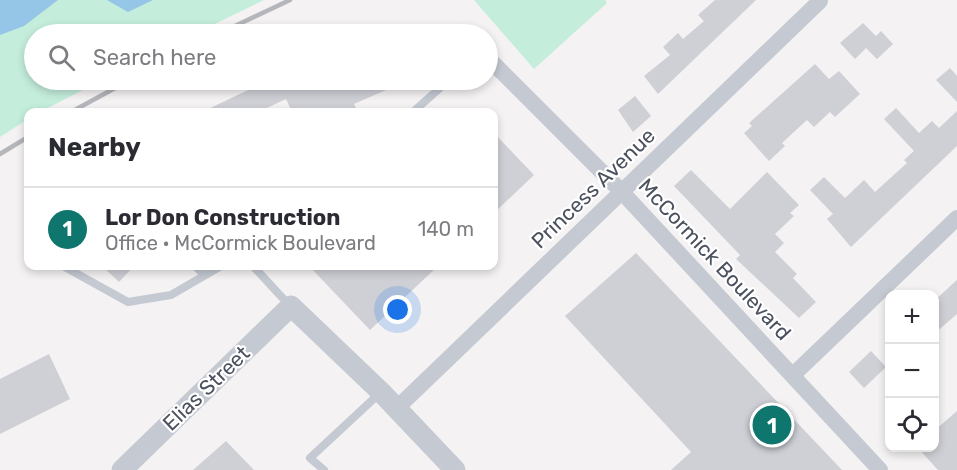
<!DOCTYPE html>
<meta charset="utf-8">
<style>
body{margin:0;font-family:Rubik,sans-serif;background:#f2f2f3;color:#2b2b33}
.controls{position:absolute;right:18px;bottom:18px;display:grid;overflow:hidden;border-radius:12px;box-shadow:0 3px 9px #0003}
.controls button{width:54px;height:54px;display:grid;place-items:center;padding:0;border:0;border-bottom:2px solid #e1e1e2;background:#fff;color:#2b2b33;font:30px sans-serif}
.you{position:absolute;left:398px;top:310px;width:21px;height:21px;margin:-15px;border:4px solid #fff;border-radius:50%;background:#1a73e8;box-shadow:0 0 0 9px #1a73e833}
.badge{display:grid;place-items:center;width:39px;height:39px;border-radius:50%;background:#0f766e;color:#fff;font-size:20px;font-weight:700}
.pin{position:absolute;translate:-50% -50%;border:3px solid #fff;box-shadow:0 2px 6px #0006}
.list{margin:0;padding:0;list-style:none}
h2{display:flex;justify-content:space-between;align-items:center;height:78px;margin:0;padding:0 24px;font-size:26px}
h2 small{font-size:20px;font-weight:400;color:#7c7c81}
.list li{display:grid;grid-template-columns:39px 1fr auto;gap:18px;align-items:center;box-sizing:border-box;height:84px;padding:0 24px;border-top:2px solid #e1e1e2}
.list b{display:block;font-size:22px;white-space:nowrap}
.list p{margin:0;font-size:20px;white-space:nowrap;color:#7c7c81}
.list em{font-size:20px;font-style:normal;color:#7c7c81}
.icon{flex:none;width:33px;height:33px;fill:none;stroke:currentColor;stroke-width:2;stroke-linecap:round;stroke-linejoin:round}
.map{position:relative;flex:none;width:957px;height:470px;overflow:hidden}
.search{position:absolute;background:#fff;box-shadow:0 3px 9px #0003;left:24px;top:24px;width:474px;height:66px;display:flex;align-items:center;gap:15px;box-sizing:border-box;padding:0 21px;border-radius:33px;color:#7c7c81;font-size:22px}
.panel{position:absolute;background:#fff;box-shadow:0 3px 9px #0003;left:24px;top:108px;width:474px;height:162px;border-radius:12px}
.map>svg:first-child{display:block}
</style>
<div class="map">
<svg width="957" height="470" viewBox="0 0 957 470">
<rect width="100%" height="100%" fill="#f4f2f2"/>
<g fill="#c4eddc">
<path d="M 0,0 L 264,0 L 194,34 L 34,34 L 34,80 L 102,80 L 40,112 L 28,112 L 28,119 L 0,137 Z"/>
<path d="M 474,0 L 605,0 L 607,3 L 534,69 Z"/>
</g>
<g fill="#95c5e7">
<path d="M 0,0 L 58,0 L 24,26 L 0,35 Z"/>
<path d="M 107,0 L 153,0 L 128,12 Z"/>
</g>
<g fill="#cfd0d6">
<path d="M 715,0 L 756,0 L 658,94 L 644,76 L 670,55 L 663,47 L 678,33 L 683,39 L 704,21 L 698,15 Z"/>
<path d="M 863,23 L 876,36 L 881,31 L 893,44 L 877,59 L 866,48 L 855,59 L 840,43 Z"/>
<path d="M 815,64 L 829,79 L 839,71 L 860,94 L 835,117 L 830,112 L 814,127 L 807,120 L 782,143 L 785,146 L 769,161 L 744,133 L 752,126 L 749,123 Z"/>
<path d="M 950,68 L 957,76 L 957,102 L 936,80 Z"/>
<path d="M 269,80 L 409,80 L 354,104 L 358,112 L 292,112 L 286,99 L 258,112 L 202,112 Z"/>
<path d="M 635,96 L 651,116 L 633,132 L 618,110 Z"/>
<path d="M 896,108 L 919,133 L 932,121 L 939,128 L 957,111 L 957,146 L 851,247 L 827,219 L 833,214 L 810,190 L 824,177 L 845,198 L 864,180 L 875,192 L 907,163 L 904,160 L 914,151 L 884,119 Z"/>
<path d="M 494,133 L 534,175 L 494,213 Z"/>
<path d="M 691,170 L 730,209 L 767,172 L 799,205 L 790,213 L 794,216 L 775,234 L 784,243 L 775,252 L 797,274 L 793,278 L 816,302 L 799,318 L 736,259 L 740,255 L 674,186 Z"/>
<path d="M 636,253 L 842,470 L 671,470 L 691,452 L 565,316 Z"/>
<path d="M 102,266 L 134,266 L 119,282 Z"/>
<path d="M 309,266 L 438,266 L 370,330 Z"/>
<path d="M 957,280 L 957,314 L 934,334 L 934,301 Z"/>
<path d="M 871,351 L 886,367 L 864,388 L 849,372 Z"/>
<path d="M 49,354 L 70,399 L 0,434 L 0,379 Z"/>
<path d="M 957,411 L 957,470 L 938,470 L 917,447 L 934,447 L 934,431 Z"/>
<path d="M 226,441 L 254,470 L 193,470 Z"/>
</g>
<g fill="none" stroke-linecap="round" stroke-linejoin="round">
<g stroke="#c4c9d2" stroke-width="8">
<path d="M 413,112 L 449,80"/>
<path d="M 63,266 L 128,302 L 171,295 L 221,266"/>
<path d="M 195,266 L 204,275"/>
<path d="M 253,266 L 290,306"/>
<path d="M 324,470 L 310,458 L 381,392"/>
</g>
<g stroke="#c4c9d2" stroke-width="16">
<path d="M 488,58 L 621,191 L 880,470"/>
<path d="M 793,375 L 957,218"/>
<path d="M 397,408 L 820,1"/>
</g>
<path stroke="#c4c9d2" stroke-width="21" d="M 122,470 L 291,306 L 381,392 L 455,470"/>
<g stroke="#b4b6bb" stroke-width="4.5">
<path d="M 218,34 L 290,0"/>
<path d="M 71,112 L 130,80"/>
<path d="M 0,154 L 28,137"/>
</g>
</g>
<g text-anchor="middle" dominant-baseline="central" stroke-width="4.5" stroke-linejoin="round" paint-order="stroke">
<g font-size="21" fill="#4b515e" stroke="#fff">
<text transform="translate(593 188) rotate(-44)">Princess Avenue</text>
<text transform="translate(715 259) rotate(47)">McCormick Boulevard</text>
<text transform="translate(206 388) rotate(-44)">Elias Street</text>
</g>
</g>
</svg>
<div class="controls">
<button>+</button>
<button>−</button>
<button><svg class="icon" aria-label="locate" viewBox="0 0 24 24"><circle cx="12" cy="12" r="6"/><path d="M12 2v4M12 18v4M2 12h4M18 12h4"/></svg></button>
</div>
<div class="you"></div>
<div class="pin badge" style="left:772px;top:425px">1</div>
<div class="search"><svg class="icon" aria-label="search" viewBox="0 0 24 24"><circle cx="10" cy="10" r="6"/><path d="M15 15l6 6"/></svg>Search here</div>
<section class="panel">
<h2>Nearby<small></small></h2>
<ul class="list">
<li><span class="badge">1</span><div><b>Lor Don Construction</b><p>Office · McCormick Boulevard</p></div><em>140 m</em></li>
</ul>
</section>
</div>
